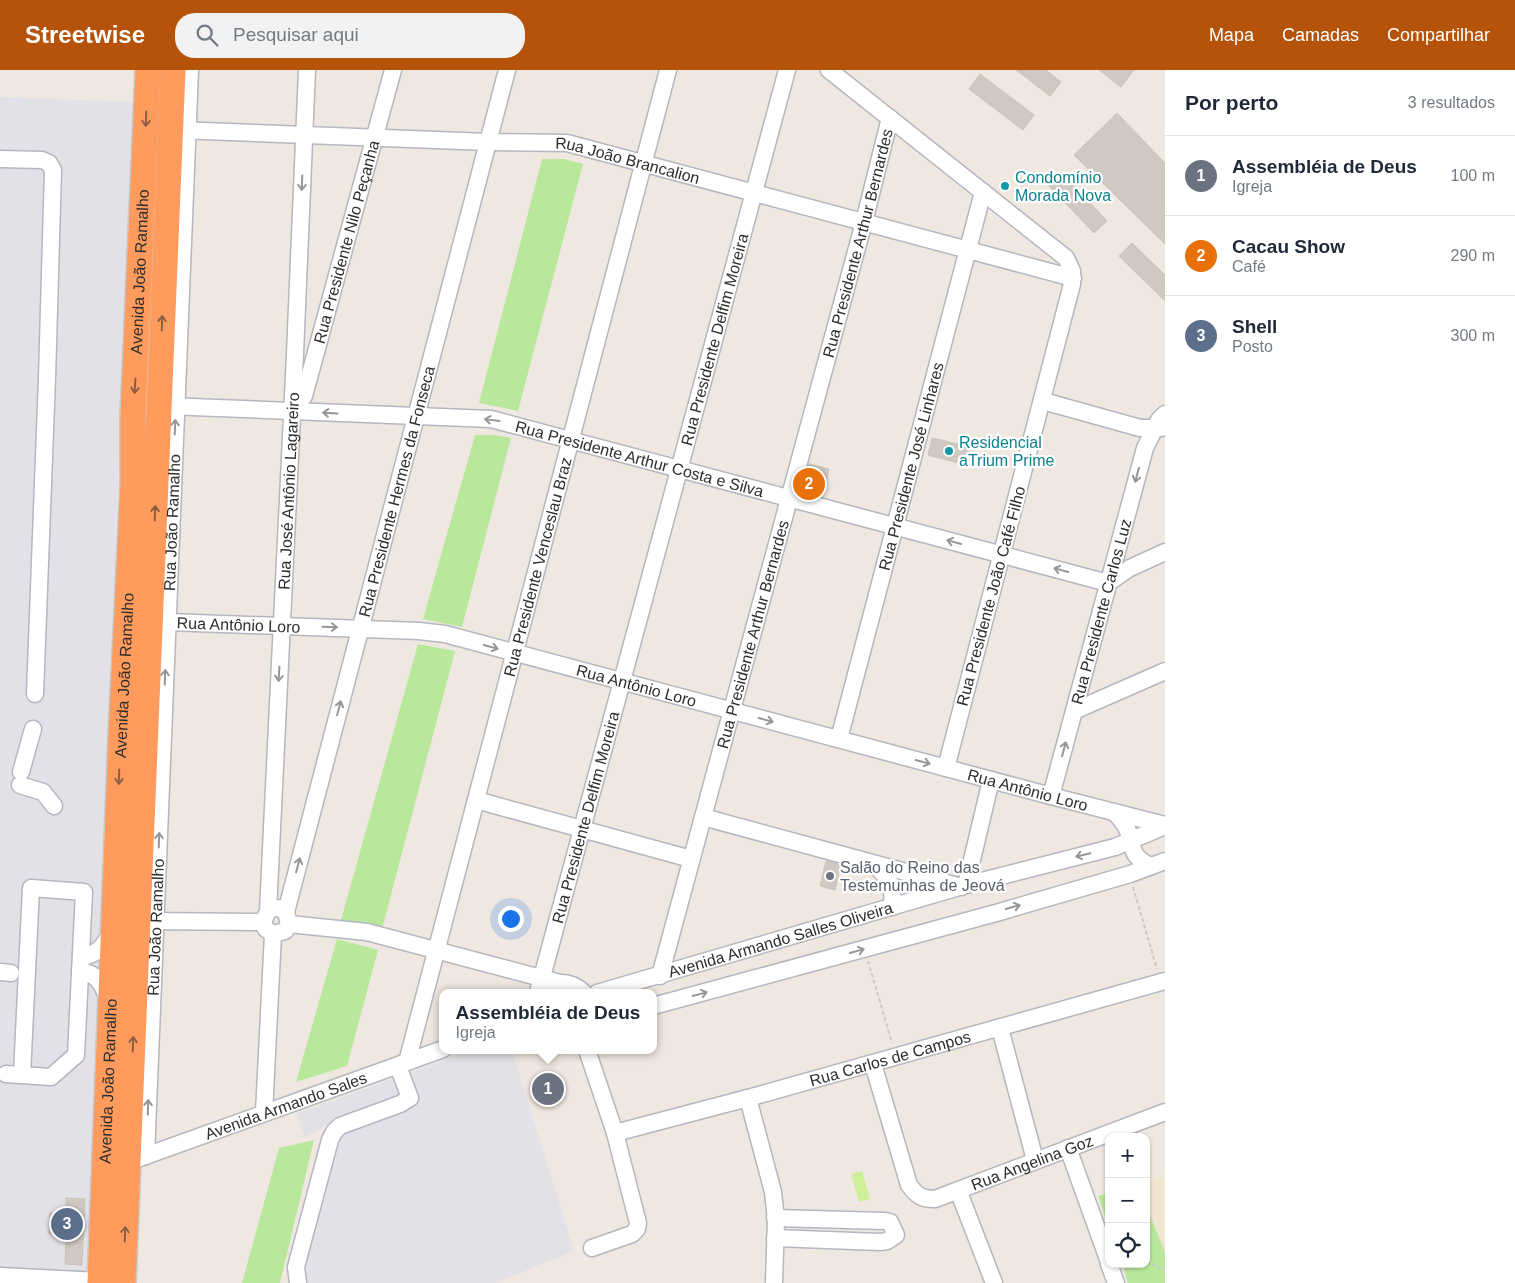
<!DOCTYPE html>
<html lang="pt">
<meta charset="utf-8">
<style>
body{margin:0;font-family:Arial,sans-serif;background:#f2f2f3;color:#1f2937}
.controls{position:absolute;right:15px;bottom:15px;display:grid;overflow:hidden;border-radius:10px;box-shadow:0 1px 4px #0004}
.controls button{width:45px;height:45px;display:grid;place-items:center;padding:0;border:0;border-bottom:1px solid #e0e1e3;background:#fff;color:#1f2937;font:25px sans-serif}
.you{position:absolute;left:510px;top:848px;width:18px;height:18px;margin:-12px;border:4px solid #fff;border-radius:50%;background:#1a73e8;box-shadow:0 0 0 8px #1a73e833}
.badge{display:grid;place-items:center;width:32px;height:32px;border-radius:50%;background:#b45309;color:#fff;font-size:16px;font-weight:700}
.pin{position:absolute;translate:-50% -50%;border:2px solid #fff;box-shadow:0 1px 5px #0006}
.popup{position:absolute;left:439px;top:919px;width:218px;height:65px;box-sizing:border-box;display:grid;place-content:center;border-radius:10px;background:#fff;filter:drop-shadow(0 1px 4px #0005);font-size:16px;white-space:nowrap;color:#747a83}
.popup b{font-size:19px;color:#1f2937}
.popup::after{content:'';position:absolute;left:50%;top:100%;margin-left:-10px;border:10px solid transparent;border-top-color:#fff}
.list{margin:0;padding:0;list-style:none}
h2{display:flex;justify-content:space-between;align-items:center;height:65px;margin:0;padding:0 20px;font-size:21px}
h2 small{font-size:16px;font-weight:400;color:#747a83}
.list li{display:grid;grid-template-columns:32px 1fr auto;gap:15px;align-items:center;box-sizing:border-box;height:80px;padding:0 20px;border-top:1px solid #e0e1e3}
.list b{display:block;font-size:19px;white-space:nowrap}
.list p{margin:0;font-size:16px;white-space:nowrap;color:#747a83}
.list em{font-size:16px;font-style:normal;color:#747a83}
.icon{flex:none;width:28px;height:28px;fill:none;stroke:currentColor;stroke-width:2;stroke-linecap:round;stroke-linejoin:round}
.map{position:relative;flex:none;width:1165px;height:1213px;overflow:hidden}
header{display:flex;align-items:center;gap:30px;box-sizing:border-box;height:70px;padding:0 25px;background:#b45309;color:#fff}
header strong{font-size:24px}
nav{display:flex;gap:28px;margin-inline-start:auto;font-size:18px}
.search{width:350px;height:45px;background:#f2f2f3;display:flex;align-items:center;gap:12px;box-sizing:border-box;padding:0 18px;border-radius:20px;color:#747a83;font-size:19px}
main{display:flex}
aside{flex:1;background:#fff}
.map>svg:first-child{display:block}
</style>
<header>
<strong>Streetwise</strong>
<div class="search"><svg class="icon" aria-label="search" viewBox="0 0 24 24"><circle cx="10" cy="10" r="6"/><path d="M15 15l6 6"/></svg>Pesquisar aqui</div>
<nav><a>Mapa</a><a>Camadas</a><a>Compartilhar</a></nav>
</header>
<main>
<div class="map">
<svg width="1165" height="1213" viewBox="0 0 1165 1213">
<rect width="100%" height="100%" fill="#efe8e0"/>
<g fill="#e2e1e8">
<path d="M 0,27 L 133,32 L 86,1213 L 0,1213 Z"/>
<path d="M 471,980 L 512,980 L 574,1181 L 495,1213 L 290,1213 L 329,1054 L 305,1067 L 297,1044 Z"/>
</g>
<path fill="#f1e5d0" d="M 1165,1105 L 1165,1182 L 1146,1136 L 1146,1111 Z"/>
<g fill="#b9e79b">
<path d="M 542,89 L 564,89 L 583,94 L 518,341 L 479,333 Z"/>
<path d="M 475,365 L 494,365 L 511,368 L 462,557 L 423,549 Z"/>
<path d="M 418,574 L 455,581 L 382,859 L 341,850 Z"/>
<path d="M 337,869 L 378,880 L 347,996 L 296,1012 Z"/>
<path d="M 314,1070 L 280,1213 L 242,1213 L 279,1078 Z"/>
<path d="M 1109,1123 L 1109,1157 L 1098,1126 Z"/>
<path d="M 1146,1136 L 1165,1182 L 1165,1213 L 1128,1213 L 1122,1194 L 1146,1194 Z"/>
</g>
<path fill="#cdef97" d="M 862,1101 L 870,1129 L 859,1132 L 851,1104 Z"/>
<g fill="#cfc9c1" stroke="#cbc4b9">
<path d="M 1016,0 L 1046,0 L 1061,12 L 1050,26 Z"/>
<path d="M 1099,0 L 1134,0 L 1121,17 Z"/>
<path d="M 980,4 L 1034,45 L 1023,60 L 969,19 Z"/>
<path d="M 1117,43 L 1165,93 L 1165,174 L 1074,85 Z"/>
<path d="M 1061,102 L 1107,151 L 1094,163 L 1048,115 Z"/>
<path d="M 1132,173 L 1165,205 L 1165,231 L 1119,186 Z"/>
<path d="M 932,368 L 971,377 L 966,395 L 928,385 Z"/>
<path d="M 809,394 L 829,399 L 824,421 L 813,418 L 808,420 L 804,412 Z"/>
<path d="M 826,791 L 841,795 L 835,820 L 820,816 Z"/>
<path d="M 554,1007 L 559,1024 L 541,1028 L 536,1013 Z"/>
<path d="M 66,1128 L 85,1129 L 82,1195 L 65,1194 L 66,1165 L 49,1164 L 50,1143 L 66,1144 Z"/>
</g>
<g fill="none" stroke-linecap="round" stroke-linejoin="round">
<g stroke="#b4b7c1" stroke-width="19">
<g id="minor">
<path d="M 829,0 L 1066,188 L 1072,201 L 1072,214 L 946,698"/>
<path id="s1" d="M 178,60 L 488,72 L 567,73 L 1073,208"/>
<path d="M 0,89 L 42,90 L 49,93 L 53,100 L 47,308 L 35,624"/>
<path d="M 1043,331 L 1140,358 L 1161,358"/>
<path id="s2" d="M 167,336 L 491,349 L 1108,513"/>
<path id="s3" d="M 292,341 L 304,326 L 393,0"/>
<path d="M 1108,513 L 1130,498 L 1165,482"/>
<path id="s4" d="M 158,549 L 168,552 L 419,561 L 445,564 L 1051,726 L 1165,755"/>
<path d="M 1074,641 L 1165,601"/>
<path id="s5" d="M 839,669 L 983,122"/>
<path d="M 21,702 L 33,659"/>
<path d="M 20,715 L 43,722 L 54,736"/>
<path id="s6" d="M 1051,726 L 1145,378 L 1159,350 L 1165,344"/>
<path d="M 476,730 L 691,789"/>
<path d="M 1115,743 C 1121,749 1127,756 1129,764 C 1133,781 1133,788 1151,796"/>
<path d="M 703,747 L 961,817"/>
<path d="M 874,795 C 891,809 894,816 892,837"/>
<path d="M 966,815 L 991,710"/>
<path id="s7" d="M 268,841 C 274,837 280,837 286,842 L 289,854 L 285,861 L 273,864 L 266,859 L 263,852 L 268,841 L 295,284 L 307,0"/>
<path id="s8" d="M 286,842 L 507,0"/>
<path d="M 146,851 L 263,852"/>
<path d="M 289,854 L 367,862 L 560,913"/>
<path d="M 81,886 C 95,887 107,874 111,860"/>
<path d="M 80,901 C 97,903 102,914 108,929"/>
<path d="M 0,902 L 11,903"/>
<path id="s9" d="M 660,906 L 864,152 L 890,48"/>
<path d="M 549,915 C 562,911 574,913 584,923"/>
<path id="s10" d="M 538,922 L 787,0"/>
<path id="s11" d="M 597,923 L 966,815 L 1115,777 L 1165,756"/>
<path d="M 653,936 L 996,843 L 1130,804 L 1165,791"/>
<path d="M 1000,958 L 1035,1090"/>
<path d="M 587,980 L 615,1063 L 638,1153 L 637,1159 L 632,1164 L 592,1178"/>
<path id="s12" d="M 407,992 L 668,0"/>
<path id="s13" d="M 873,994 L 909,1115 C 917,1126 922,1129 935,1129 L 1165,1042"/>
<path d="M 6,1004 L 51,1007 L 76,985 L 84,822 L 31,818 L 22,1005"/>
<path d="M 748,1028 L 773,1122 L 776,1150 L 774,1213"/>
<path d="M 264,1043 L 273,864"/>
<path id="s14" d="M 615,1063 L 748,1028 L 1165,911"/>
<path d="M 1068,1078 L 1109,1192"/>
<path id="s15" d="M 146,1086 L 190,0"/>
<path id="s16" d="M 137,1089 L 443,979"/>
<path d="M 958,1120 L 994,1213"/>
<path d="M 775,1168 L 880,1172 L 887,1171 L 896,1165 L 890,1152 L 885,1151 L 775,1148"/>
<path d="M 1109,1194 L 1116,1213"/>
<path d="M 0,1206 L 100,1211"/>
<path d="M 298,1213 L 296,1197 L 330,1070 L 334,1062 L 340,1056 L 400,1034 L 410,1028 L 398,996"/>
</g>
</g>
<g stroke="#c9c9c9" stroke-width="28">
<g id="highway">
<path id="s17" d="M 100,1213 L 121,665 L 133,414 L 133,346 L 148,0"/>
<path d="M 123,1213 L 173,0"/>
</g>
</g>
<g stroke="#c9c9c9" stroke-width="2" stroke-dasharray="4 2.5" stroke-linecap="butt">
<path d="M 1133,817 L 1157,899"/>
<path d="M 868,891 L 892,973"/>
<path d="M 1146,1191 L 1165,1201"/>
<path d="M 1126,1200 L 1130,1194"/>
</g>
<use href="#minor" stroke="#fff" stroke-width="16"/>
<use href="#highway" stroke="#ff9b5c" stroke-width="25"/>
</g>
<defs><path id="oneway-shaft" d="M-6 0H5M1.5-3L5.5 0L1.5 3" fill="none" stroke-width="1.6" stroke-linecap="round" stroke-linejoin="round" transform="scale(1.25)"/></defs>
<g stroke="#8c5f43">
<use href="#oneway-shaft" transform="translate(146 49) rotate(92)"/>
<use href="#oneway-shaft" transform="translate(162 253) rotate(-88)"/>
<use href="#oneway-shaft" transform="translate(135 316) rotate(93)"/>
<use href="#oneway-shaft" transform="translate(155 443) rotate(-88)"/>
<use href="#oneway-shaft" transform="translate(119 707) rotate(92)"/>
<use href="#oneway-shaft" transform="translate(133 974) rotate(-88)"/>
<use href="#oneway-shaft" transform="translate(125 1164) rotate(-88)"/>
</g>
<g stroke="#969696">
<use href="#oneway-shaft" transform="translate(302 113) rotate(92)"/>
<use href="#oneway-shaft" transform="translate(330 343) rotate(-177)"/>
<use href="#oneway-shaft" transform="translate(492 350) rotate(-172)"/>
<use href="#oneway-shaft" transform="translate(175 357) rotate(-88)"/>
<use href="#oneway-shaft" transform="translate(1137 405) rotate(105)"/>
<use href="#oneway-shaft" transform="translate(954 472) rotate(-165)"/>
<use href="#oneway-shaft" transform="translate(1061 500) rotate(-165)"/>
<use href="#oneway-shaft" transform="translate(330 557) rotate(2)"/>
<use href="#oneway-shaft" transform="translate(491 577) rotate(15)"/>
<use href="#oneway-shaft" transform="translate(279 604) rotate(93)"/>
<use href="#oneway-shaft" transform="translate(165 607) rotate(-88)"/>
<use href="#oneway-shaft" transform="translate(339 638) rotate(-75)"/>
<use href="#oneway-shaft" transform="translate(766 650) rotate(15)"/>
<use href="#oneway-shaft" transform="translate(1064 679) rotate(-75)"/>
<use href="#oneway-shaft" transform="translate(923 692) rotate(15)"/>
<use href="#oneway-shaft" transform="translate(159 770) rotate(-88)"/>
<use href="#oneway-shaft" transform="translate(1083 785) rotate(166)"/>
<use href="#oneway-shaft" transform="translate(298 795) rotate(-75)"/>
<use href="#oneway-shaft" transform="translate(1013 837) rotate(-16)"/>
<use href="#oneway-shaft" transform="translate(857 881) rotate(-15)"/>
<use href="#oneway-shaft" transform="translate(700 924) rotate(-15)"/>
<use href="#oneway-shaft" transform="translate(148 1037) rotate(-88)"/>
</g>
<g fill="#0f9aa8" stroke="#fff" stroke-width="2">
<circle cx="1005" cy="116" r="5"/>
<circle cx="949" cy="381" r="5"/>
</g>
<circle fill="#6b7280" stroke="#fff" stroke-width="2" cx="830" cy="806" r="5"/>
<g text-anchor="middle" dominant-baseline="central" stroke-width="4.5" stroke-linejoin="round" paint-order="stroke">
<g font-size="16" fill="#2e2e2e" stroke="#fff">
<text stroke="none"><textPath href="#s1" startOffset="452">Rua João Brancalion</textPath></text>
<text stroke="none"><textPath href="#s3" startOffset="179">Rua Presidente Nilo Peçanha</textPath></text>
<text stroke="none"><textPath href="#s9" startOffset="759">Rua Presidente Arthur Bernardes</textPath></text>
<text stroke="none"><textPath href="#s17" startOffset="1012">Avenida João Ramalho</textPath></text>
<text stroke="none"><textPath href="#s10" startOffset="676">Rua Presidente Delfim Moreira</textPath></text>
<text stroke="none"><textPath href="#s2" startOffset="478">Rua Presidente Arthur Costa e Silva</textPath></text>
<text stroke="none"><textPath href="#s5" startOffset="282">Rua Presidente José Linhares</textPath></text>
<text stroke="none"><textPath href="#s7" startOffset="501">Rua José Antônio Lagareiro</textPath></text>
<text stroke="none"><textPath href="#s8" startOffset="435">Rua Presidente Hermes da Fonseca</textPath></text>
<text stroke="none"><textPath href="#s15" startOffset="634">Rua João Ramalho</textPath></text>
<text stroke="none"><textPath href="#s12" startOffset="512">Rua Presidente Venceslau Braz</textPath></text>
<text transform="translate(991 526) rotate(-75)">Rua Presidente João Café Filho</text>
<text stroke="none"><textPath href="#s6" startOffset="191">Rua Presidente Carlos Luz</textPath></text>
<text stroke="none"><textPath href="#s4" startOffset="81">Rua Antônio Loro</textPath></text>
<text stroke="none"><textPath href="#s9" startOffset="354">Rua Presidente Arthur Bernardes</textPath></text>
<text stroke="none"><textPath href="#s17" startOffset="608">Avenida João Ramalho</textPath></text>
<text stroke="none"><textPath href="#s4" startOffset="486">Rua Antônio Loro</textPath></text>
<text stroke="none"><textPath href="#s4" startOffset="891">Rua Antônio Loro</textPath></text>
<text stroke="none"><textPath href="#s10" startOffset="181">Rua Presidente Delfim Moreira</textPath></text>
<text stroke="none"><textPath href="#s15" startOffset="229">Rua João Ramalho</textPath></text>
<text stroke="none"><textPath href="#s11" startOffset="191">Avenida Armando Salles Oliveira</textPath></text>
<text stroke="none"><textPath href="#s14" startOffset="285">Rua Carlos de Campos</textPath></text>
<text stroke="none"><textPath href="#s17" startOffset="202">Avenida João Ramalho</textPath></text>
<text stroke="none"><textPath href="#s16" startOffset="158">Avenida Armando Sales</textPath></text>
<text stroke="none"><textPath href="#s13" startOffset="261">Rua Angelina Goz</textPath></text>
</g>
<g font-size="16" fill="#0d838f" stroke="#fff" text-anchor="start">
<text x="1015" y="107">Condomínio<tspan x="1015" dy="18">Morada Nova</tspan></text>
<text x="959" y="372">Residencial<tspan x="959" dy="18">aTrium Prime</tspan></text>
</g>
<g font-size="16" fill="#5b616d" stroke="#fff" text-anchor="start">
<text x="840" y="797">Salão do Reino das<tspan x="840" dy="18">Testemunhas de Jeová</tspan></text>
</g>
</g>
</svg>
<div class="controls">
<button>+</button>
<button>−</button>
<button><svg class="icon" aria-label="locate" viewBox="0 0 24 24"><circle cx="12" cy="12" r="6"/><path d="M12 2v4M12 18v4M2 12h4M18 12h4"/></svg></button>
</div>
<div class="you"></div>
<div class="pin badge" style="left:548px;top:1019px;background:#6b7280">1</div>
<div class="popup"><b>Assembléia de Deus</b>Igreja</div>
<div class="pin badge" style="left:809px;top:414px;background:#e8710a">2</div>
<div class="pin badge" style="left:67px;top:1154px;background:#5c6f8a">3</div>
</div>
<aside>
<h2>Por perto<small>3 resultados</small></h2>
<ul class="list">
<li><span class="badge" style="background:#6b7280">1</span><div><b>Assembléia de Deus</b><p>Igreja</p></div><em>100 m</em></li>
<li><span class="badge" style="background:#e8710a">2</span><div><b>Cacau Show</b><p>Café</p></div><em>290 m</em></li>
<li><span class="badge" style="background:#5c6f8a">3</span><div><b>Shell</b><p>Posto</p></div><em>300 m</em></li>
</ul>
</aside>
</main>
